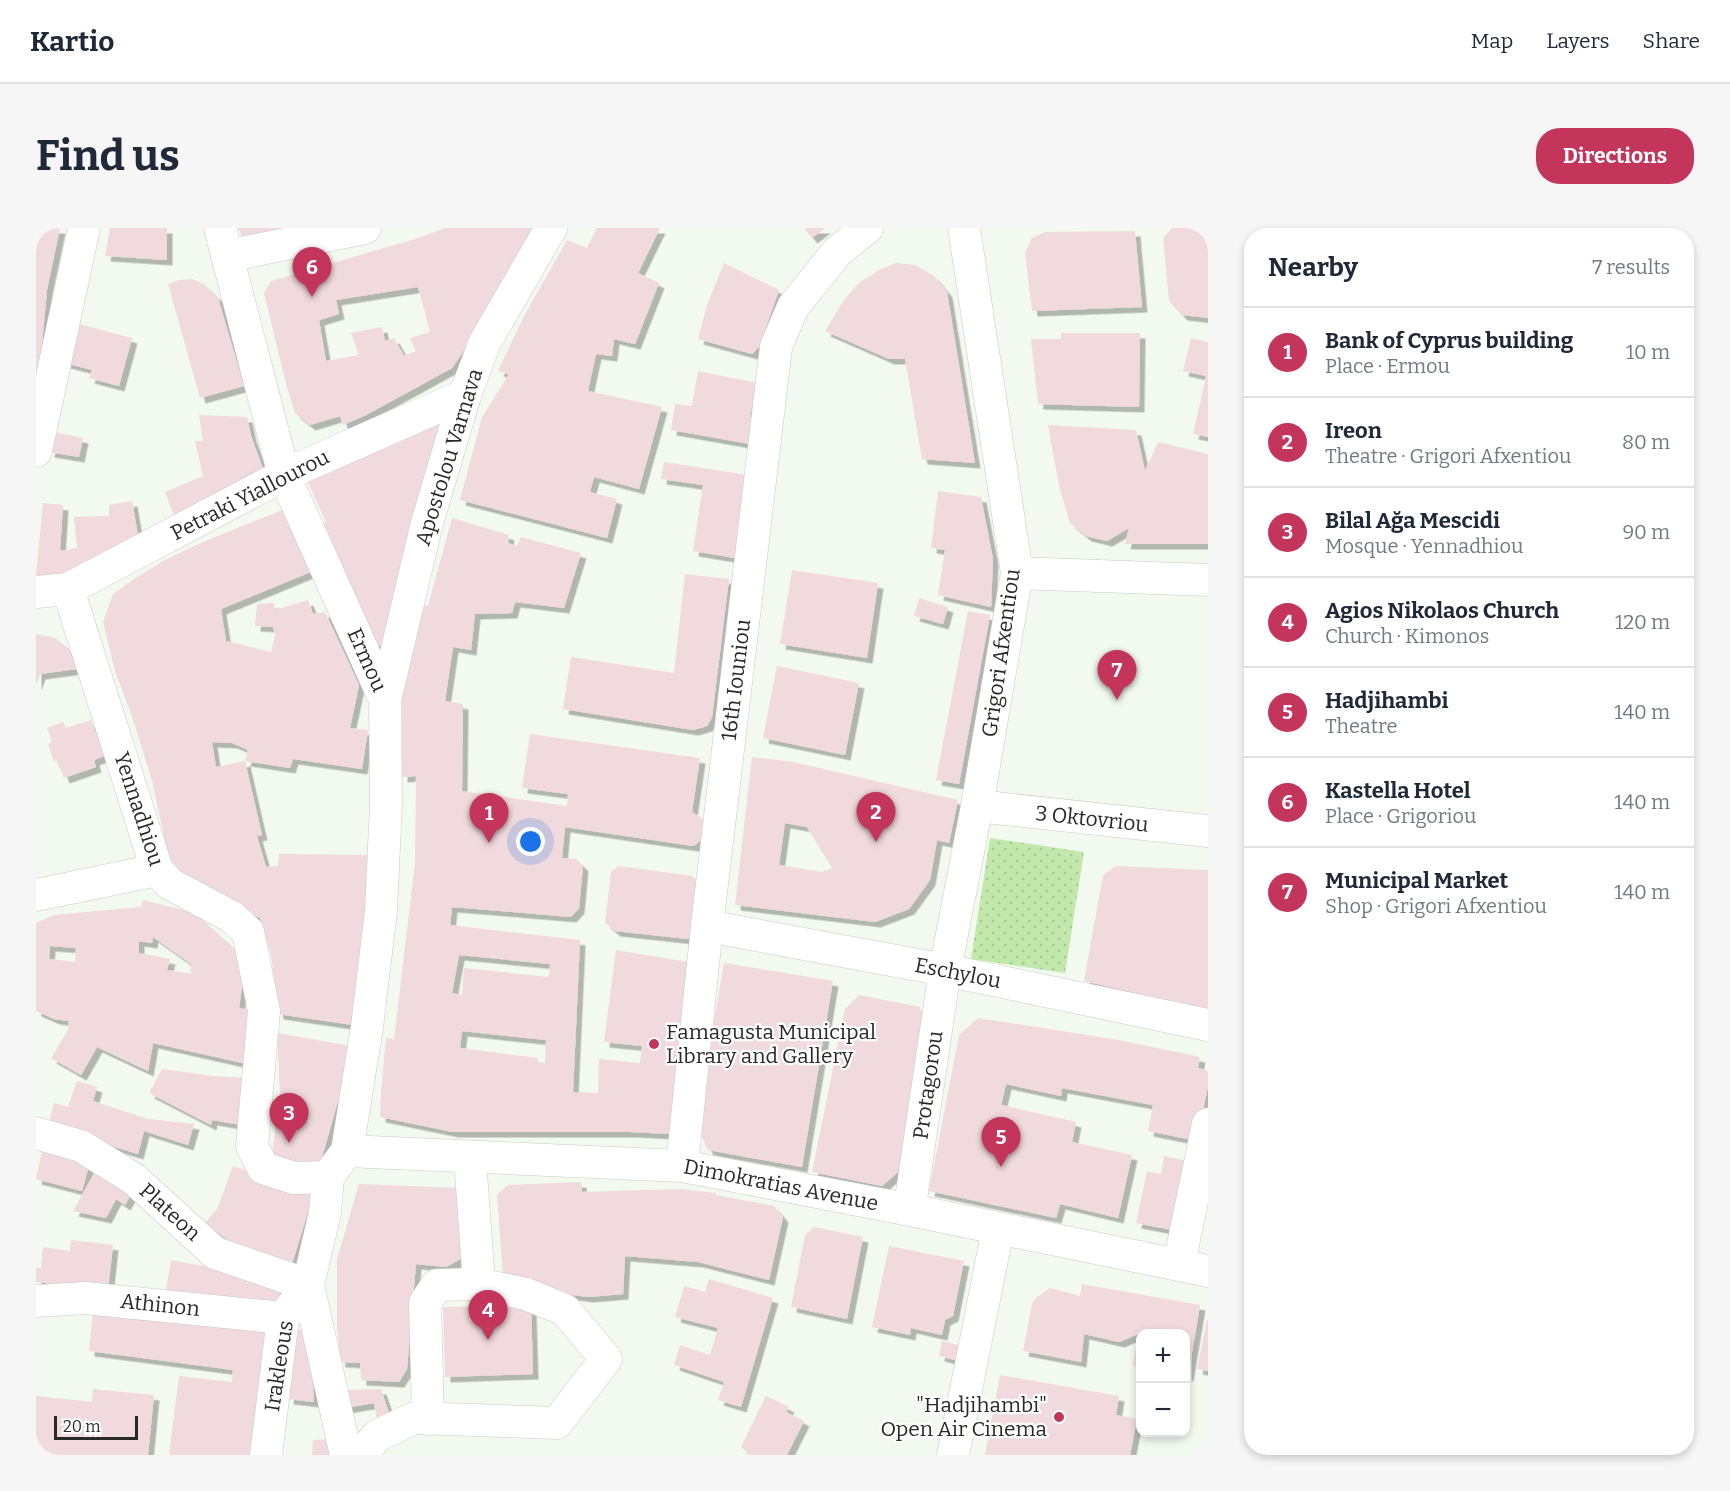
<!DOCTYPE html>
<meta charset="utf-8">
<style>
body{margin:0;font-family:Bitter,serif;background:#f6f6f7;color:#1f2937}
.controls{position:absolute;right:18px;bottom:18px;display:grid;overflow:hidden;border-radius:12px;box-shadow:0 3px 9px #0003}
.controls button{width:54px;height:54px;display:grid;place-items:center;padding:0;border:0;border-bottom:2px solid #e0e1e3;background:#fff;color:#1f2937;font:30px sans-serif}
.scale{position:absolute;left:18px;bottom:15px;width:84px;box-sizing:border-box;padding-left:6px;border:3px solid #282a27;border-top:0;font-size:16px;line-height:21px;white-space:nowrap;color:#282a27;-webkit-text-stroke:4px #fff;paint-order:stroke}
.you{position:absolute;left:495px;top:614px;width:21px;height:21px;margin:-15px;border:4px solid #fff;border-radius:50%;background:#1a73e8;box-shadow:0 0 0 9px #1a73e833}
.badge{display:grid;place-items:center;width:39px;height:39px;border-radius:50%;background:#c4355c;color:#fff;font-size:20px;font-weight:700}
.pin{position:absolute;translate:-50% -50px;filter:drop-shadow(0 2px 3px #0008)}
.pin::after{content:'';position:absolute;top:32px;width:21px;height:18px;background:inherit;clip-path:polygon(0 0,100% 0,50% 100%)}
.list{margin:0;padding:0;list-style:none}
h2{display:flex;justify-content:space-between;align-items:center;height:78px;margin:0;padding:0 24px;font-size:26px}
h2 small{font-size:20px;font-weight:400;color:#747a83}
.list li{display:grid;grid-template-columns:39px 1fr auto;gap:18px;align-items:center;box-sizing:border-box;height:90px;padding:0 24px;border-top:2px solid #e0e1e3}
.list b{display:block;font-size:22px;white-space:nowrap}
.list p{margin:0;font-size:20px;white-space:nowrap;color:#747a83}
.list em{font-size:20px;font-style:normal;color:#747a83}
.map{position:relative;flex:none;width:1172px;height:1227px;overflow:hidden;border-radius:24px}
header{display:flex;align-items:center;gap:36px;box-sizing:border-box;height:84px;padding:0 30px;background:#fff;border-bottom:2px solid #e0e1e3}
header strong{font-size:28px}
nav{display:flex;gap:33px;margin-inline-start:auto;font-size:21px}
.intro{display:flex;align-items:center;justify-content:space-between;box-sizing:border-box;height:144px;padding:0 36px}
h1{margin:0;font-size:42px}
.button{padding:15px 27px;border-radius:24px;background:#c4355c;color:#fff;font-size:21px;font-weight:700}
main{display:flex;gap:36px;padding:0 36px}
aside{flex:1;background:#fff;border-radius:24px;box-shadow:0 3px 9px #0003}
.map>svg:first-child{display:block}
</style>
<header>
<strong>Kartio</strong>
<nav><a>Map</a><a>Layers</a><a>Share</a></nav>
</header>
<div class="intro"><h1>Find us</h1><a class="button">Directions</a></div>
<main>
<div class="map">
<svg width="1172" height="1227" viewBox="0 0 1172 1227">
<defs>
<pattern id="park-dots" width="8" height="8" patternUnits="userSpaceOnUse" patternTransform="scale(1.5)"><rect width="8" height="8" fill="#c2e8ac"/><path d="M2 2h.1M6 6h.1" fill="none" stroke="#a7c794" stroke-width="1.8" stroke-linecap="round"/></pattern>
<filter id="shadow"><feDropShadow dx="5.5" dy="5.5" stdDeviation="0" flood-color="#0004"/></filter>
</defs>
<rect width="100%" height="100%" fill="#f2f9ef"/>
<path fill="url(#park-dots)" d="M 954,610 L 1048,624 L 1029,745 L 935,731 Z"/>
<g fill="#f1dadd" fill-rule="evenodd" filter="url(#shadow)">
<path d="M 0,0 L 24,0 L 11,62 L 2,158 L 0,158 Z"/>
<path d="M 74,0 L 131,0 L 131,32 L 69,28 Z"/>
<path d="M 202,0 L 244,0 L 246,7 L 209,16 Z"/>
<path d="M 409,0 L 503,0 L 449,92 L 416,140 L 330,187 L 307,197 L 304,188 L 274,197 L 259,185 L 250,156 L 228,65 L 235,53 L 379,11 ZM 382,59 L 394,104 L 374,110 L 380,123 L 368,128 L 358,110 L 349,113 L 346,99 L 315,105 L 323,127 L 290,133 L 283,92 L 303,86 L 300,72 Z"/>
<path d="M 561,0 L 624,0 L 602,45 L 623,55 L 599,116 L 578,111 L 576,128 L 560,126 L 552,163 L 626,179 L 603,261 L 558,249 L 554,264 L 581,271 L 571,310 L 424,272 L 446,189 L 473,146 L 462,143 L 488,88 L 531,12 L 551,20 Z"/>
<path d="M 768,0 L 789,0 L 776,10 Z"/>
<path d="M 1136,0 L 1172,0 L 1172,90 L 1146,87 L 1133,73 L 1127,10 Z"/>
<path d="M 1099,3 L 1106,79 L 996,83 L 989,25 L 996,10 L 1009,4 Z"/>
<path d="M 688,35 L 743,62 L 723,119 L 716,126 L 662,111 L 671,77 Z"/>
<path d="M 860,35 L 879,37 L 898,48 L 911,64 L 939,235 L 886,231 L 869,131 L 853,131 L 789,103 L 808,72 L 824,54 L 843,42 Z"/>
<path d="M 157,51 L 169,57 L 182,70 L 208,158 L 164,170 L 132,56 L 144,52 Z"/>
<path d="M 39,95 L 96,110 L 83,158 L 53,150 L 56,142 L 29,135 Z"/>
<path d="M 1025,105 L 1104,105 L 1103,179 L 1002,176 L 995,111 L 1025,111 Z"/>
<path d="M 1155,110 L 1172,114 L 1172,209 L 1157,206 L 1170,148 L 1147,143 Z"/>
<path d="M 662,143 L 721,155 L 714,189 L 719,190 L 714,216 L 635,202 L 639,176 L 656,178 Z"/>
<path d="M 163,187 L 211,189 L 215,208 L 230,249 L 140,292 L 129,264 L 167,248 L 159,213 L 167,213 Z"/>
<path d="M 398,193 L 409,199 L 350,415 L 336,421 L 284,297 L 290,294 L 270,250 Z"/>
<path d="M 1012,197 L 1100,202 L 1109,243 L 1122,214 L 1172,226 L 1172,316 L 1089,316 L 1093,300 L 1071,313 L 1050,308 L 1034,295 L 1023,258 Z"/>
<path d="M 17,204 L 47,210 L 43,229 L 13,224 Z"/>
<path d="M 628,234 L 711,247 L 699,330 L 657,323 L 667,257 L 625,251 Z"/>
<path d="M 902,263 L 945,269 L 957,331 L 955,379 L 902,367 L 909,322 L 895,320 Z"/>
<path d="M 96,273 L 103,313 L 43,342 L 5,352 L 0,347 L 7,275 L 27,277 L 24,323 L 41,320 L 38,289 L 73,288 L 73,277 Z"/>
<path d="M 256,278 L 282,341 L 185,381 L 190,413 L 235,424 L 239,407 L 237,399 L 219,398 L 221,376 L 238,375 L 239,382 L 272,372 L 277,386 L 289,384 L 323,457 L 314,500 L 332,502 L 326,541 L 257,531 L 254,540 L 209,533 L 226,607 L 221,608 L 230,639 L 242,638 L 243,626 L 334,627 L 317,797 L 242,786 L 235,727 L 224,690 L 167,665 L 136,645 L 116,553 L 98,494 L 79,443 L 67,394 L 77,366 L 98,351 L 127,333 L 167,314 ZM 176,514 L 196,515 L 212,522 L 209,533 L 180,539 Z"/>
<path d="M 416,290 L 473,307 L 472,315 L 481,318 L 485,309 L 545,325 L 528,380 L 479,374 L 476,385 L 439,386 L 435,422 L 417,419 L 409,473 L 427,476 L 426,563 L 531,578 L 532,566 L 486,560 L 494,506 L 664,530 L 656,584 L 667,591 L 666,612 L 657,618 L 529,599 L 526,630 L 540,631 L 547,638 L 543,680 L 535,689 L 416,679 L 414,697 L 544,712 L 537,864 L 562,865 L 563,831 L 604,835 L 606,818 L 568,814 L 580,722 L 652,734 L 638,892 L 633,906 L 595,904 L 417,904 L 344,889 L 345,863 L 350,810 L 358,811 L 379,635 L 380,548 L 366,549 L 366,465 L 384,376 L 392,378 ZM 423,727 L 514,736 L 513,749 L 428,740 L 426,767 L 416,765 ZM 426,803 L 510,812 L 509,835 L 502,834 L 501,830 L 424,820 Z"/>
<path d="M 756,342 L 842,355 L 831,430 L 744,416 Z"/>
<path d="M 649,346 L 693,351 L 676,489 L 671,498 L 657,502 L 527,481 L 535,429 L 638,445 Z"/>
<path d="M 883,370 L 912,379 L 907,396 L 878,388 Z"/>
<path d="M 932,383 L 954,387 L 923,556 L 900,552 Z"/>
<path d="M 0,406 L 19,410 L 37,424 L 48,440 L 4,446 L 0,457 Z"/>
<path d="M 741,438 L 823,455 L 809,527 L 727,510 Z"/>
<path d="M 55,492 L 62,510 L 67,508 L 74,526 L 58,532 L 60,539 L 28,550 L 21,532 L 18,534 L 12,516 L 16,514 L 11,500 L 27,494 L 30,500 Z"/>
<path d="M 716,529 L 757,534 L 922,572 L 913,615 L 901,612 L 894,652 L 873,681 L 839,694 L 699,677 ZM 749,595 L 771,599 L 796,640 L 786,644 L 743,637 Z"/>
<path d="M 583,638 L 656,648 L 666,657 L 658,703 L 652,711 L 579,703 L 569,695 L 575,644 Z"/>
<path d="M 1080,638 L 1172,642 L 1172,782 L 1048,753 L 1067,647 Z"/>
<path d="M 107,672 L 159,685 L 210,731 L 203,780 L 213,782 L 211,836 L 117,815 L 112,843 L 61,819 L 45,847 L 15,830 L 32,802 L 33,793 L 18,791 L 0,783 L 0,695 L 18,687 L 105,679 ZM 117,709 L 155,736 L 155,746 L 131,742 L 134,731 L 103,725 L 103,713 L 116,715 ZM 14,718 L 40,720 L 39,734 L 13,731 Z"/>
<path d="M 688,735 L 797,753 L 766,939 L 672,922 L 665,907 L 678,793 Z"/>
<path d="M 823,767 L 884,779 L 889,802 L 862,944 L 846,958 L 776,944 L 809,781 Z"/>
<path d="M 942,790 L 1083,812 L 1164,829 L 1162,840 L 1172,843 L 1172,858 L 1161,913 L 1112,903 L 1117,877 L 1026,860 L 1025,868 L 970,856 L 965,877 L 1040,894 L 1036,914 L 1096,927 L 1082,990 L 1024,976 L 1020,990 L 893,963 L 923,807 Z"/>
<path d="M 241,805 L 315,818 L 309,848 L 283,940 L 235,934 L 244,866 Z"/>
<path d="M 126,841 L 178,848 L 211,850 L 211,898 L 176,892 L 175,897 L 113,865 Z"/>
<path d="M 41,853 L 61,859 L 57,873 L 112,891 L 158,896 L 152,917 L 108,903 L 102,926 L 12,899 L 18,875 L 32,879 Z"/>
<path d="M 7,918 L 55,930 L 46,963 L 0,951 Z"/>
<path d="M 1128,928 L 1151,933 L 1136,1002 L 1100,995 L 1111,943 L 1125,946 Z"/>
<path d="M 197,938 L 278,964 L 256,1036 L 213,1027 L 169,995 L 182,979 Z"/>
<path d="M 60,942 L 97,963 L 89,977 L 80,971 L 70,990 L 37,983 Z"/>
<path d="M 545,954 L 546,964 L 644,961 L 680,965 L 680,967 L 738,978 L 747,989 L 733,1052 L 662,1034 L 589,1028 L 587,1066 L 552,1069 L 529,1066 L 467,1049 L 461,967 L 472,957 Z"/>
<path d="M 323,956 L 425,960 L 430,1028 L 410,1039 L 380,1036 L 371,1141 L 363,1154 L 325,1152 L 324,1135 L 304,1134 L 301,1098 L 301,1031 Z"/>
<path d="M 778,999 L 827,1009 L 811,1091 L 755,1079 L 769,1007 Z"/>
<path d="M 35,1012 L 77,1017 L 72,1062 L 0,1054 L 0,1040 L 5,1040 L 7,1019 L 34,1023 Z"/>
<path d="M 853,1018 L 928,1033 L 917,1088 L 909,1092 L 906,1107 L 875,1100 L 874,1107 L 836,1099 Z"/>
<path d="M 135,1032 L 246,1053 L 240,1084 L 130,1062 Z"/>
<path d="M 673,1051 L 737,1070 L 705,1179 L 682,1172 L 688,1154 L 638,1137 L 644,1117 L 674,1127 L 682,1100 L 639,1089 L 648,1058 L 669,1064 Z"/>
<path d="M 1046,1056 L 1164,1077 L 1152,1148 L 1150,1147 L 1150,1106 L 1104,1106 L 1104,1139 L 1097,1138 L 1102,1106 L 1083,1114 L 1048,1106 L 1045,1134 L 987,1123 L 996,1076 L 1000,1070 L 1014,1060 L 1044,1068 Z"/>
<path d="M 58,1076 L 239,1098 L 222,1227 L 133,1227 L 143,1148 L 196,1154 L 197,1142 L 53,1123 Z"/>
<path d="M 495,1077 L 497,1146 L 409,1149 L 407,1079 Z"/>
<path d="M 1171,1092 L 1172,1092 L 1172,1143 L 1161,1141 Z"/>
<path d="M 259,1101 L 274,1103 L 278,1174 L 252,1171 Z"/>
<path d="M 906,1113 L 926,1118 L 923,1133 L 903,1128 Z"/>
<path d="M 964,1147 L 1083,1168 L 1080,1187 L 1101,1191 L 1094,1227 L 949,1227 Z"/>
<path d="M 57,1161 L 118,1167 L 112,1227 L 0,1227 L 0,1168 L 56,1174 Z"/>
<path d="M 345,1161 L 354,1188 L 341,1191 L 338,1175 L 309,1180 L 306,1162 Z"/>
<path d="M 730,1168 L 753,1179 L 750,1184 L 768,1193 L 751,1227 L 714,1227 L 705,1219 Z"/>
<path d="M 295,1211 L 297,1227 L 276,1227 L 277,1212 Z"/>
</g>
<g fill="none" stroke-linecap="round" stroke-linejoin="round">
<g stroke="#c6ccc3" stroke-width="33">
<g id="minor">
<path d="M 184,0 L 248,247 L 349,472 L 350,576 L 345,683 L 331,799 L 311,923 L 292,949"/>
<path d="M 191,28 L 329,0"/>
<path d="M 0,223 L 48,0"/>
<path d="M 981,345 L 1172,352"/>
<path d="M 32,361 L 121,642 L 134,656 L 196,689 L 212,704 L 228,783 L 216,918 L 227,940 L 258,950 L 292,949"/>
<path d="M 0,364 L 32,361 L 248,247 L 429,167"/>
<path d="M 349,472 L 391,295 L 429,167 L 449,114 L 515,0"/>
<path d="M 941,578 L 1172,603"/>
<path d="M 0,667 L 121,642"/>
<path d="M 671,698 L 909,742 L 1172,797"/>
<path d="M 0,905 L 45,918 L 98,951 L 179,1025 L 272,1057 L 310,1227"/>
<path d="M 311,923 L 646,938 L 864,980 L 1172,1043"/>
<path d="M 646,938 L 671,698 L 740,119 L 757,79 L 801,24 L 831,0"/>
<path d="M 875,971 L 909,742 L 941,578 L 981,345 L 928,0"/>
<path d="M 1143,1036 L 1172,896"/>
<path d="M 0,1073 L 49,1070 L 247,1090"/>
<path d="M 392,1191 L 389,1075 L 401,1057 L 443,1056 L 434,930"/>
<path d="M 230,1227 L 247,1090 L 272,1057 L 289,985 L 292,949"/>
<path d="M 325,1227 L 341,1208 L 378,1190 L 521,1195 L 570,1131 L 529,1082 L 490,1066 L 443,1056"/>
<path d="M 917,1227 L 962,1001"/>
</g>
</g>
<use href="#minor" stroke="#fff" stroke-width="32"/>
</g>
<g fill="#c4355c" stroke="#fff" stroke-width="2">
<circle cx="618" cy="816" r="6"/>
<circle cx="1023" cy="1189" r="6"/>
</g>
<g text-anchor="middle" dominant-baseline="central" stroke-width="4.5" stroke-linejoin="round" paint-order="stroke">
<g font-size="21" fill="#282a27" stroke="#fff">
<text transform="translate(413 229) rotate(-73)">Apostolou Varnava</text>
<text transform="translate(214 267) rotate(-27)">Petraki Yiallourou</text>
<text transform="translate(965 425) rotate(-82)">Grigori Afxentiou</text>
<text transform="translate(331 432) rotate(66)">Ermou</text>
<text transform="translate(700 452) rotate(-83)">16th Iouniou</text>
<text transform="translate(103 581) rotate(72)">Yennadhiou</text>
<text transform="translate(1056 591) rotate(6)">3 Oktovriou</text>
<text transform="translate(922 745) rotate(11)">Eschylou</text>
<text transform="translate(892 857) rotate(-82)">Protagorou</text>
<text transform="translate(745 957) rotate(11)">Dimokratias Avenue</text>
<text transform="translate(134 984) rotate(42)">Plateon</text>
<text transform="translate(124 1077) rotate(6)">Athinon</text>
<text transform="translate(243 1138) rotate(-81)">Irakleous</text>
</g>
<g font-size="21" fill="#282a27" stroke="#fff" text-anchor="start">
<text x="630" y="804">Famagusta Municipal<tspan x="630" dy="24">Library and Gallery</tspan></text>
<text x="1011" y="1177" text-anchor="end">"Hadjihambi"<tspan x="1011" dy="24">Open Air Cinema</tspan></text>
</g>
</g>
</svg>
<div class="controls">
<button>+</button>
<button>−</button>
</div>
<div class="scale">20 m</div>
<div class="you"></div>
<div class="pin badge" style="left:453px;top:615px">1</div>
<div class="pin badge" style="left:840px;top:614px">2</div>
<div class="pin badge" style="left:253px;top:915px">3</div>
<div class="pin badge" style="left:452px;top:1112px">4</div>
<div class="pin badge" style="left:965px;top:939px">5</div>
<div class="pin badge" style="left:276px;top:69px">6</div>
<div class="pin badge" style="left:1081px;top:472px">7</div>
</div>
<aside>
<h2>Nearby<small>7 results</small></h2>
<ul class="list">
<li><span class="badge">1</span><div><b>Bank of Cyprus building</b><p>Place · Ermou</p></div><em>10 m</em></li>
<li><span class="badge">2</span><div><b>Ireon</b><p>Theatre · Grigori Afxentiou</p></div><em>80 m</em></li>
<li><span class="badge">3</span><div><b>Bilal Ağa Mescidi</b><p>Mosque · Yennadhiou</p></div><em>90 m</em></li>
<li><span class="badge">4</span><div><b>Agios Nikolaos Church</b><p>Church · Kimonos</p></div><em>120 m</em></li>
<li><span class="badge">5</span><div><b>Hadjihambi</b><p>Theatre</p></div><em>140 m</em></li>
<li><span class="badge">6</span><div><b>Kastella Hotel</b><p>Place · Grigoriou</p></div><em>140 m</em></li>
<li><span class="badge">7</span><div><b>Municipal Market</b><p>Shop · Grigori Afxentiou</p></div><em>140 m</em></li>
</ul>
</aside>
</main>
